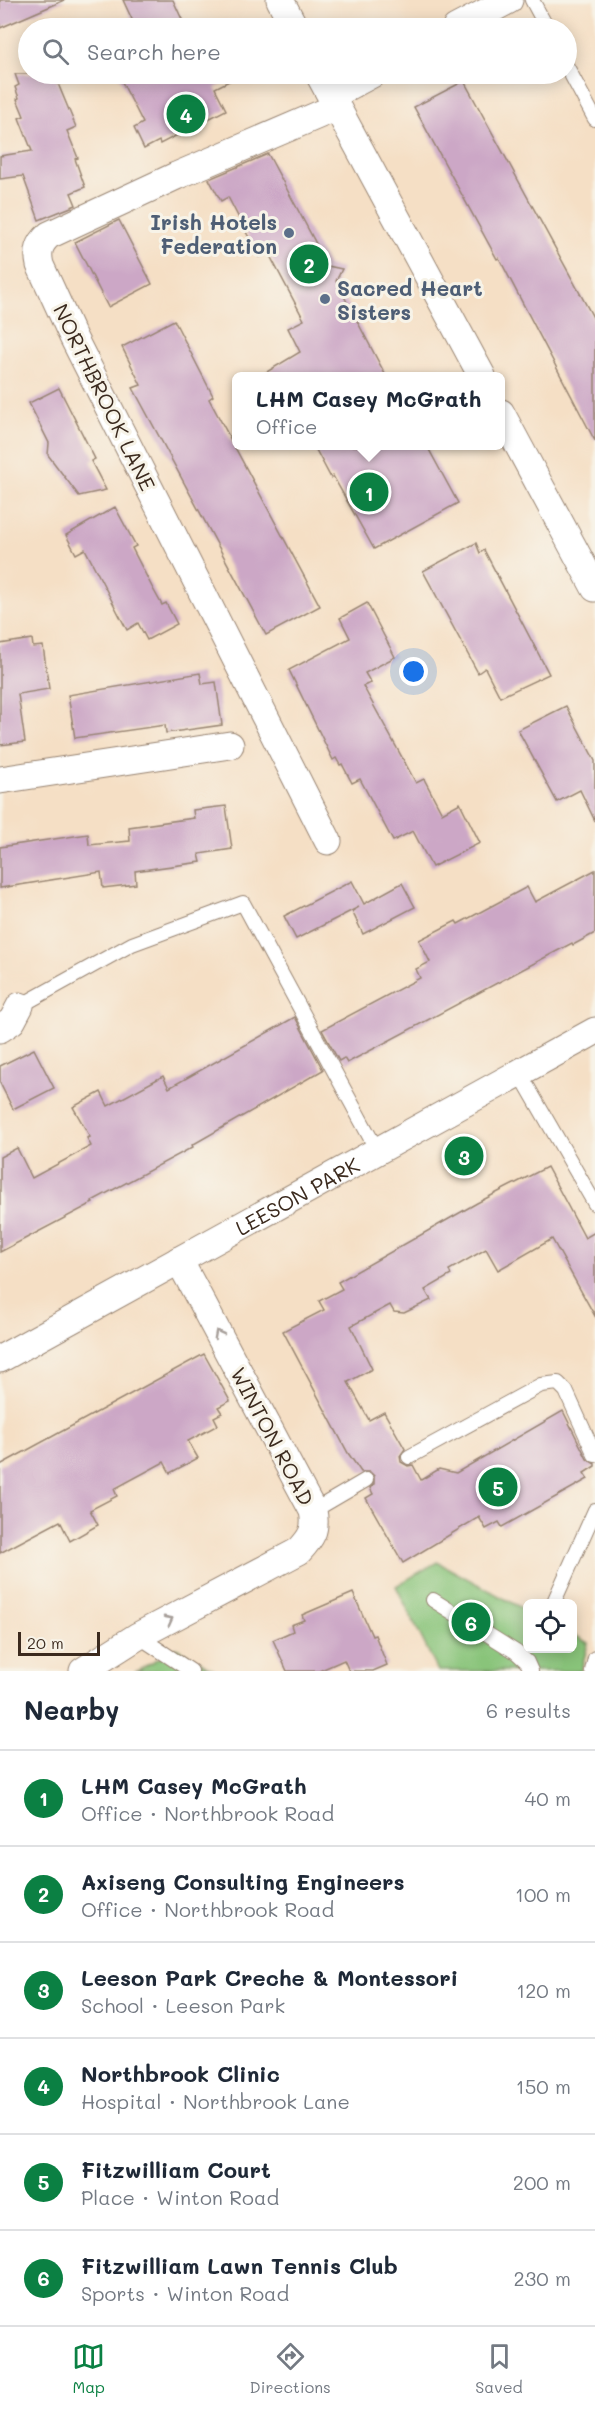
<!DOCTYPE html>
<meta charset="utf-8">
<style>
body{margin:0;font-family:Mali,sans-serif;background:#f6f6f7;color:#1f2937}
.controls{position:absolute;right:18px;bottom:18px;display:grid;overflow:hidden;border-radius:9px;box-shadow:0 3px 15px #0003}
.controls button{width:54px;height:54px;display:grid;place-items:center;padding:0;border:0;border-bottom:2px solid #e0e1e3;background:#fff;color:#1f2937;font:30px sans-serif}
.scale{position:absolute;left:18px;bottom:15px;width:82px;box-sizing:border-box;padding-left:6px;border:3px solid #3b2a1e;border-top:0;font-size:16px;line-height:21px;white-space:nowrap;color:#3b2a1e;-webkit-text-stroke:4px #f7f3e8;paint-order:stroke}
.you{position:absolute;left:414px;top:672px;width:21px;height:21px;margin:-15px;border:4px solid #fff;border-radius:50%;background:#1a73e8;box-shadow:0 0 0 9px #1a73e833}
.badge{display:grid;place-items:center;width:39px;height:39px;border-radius:50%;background:#0b8043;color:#fff;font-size:20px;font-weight:700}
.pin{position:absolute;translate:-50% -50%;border:3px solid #fff;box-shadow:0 2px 6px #0006}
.popup{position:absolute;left:232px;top:372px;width:273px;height:78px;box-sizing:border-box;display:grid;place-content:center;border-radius:9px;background:#fff;filter:drop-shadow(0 2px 4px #0005);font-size:20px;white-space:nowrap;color:#747a83}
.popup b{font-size:22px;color:#1f2937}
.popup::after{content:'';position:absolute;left:50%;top:100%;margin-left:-12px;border:12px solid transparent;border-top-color:#fff}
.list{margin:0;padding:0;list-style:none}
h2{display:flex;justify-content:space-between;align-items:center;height:78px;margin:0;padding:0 24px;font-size:26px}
h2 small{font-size:20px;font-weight:400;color:#747a83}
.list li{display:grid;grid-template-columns:39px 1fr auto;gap:18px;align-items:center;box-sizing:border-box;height:96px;padding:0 24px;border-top:2px solid #e0e1e3}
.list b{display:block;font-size:22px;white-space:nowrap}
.list p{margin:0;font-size:20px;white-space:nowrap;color:#747a83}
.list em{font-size:20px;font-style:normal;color:#747a83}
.icon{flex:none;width:33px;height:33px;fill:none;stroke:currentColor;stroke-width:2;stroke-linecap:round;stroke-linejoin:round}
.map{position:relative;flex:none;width:595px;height:1671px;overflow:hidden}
.search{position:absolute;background:#fff;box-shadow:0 3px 15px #0003;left:18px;right:18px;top:18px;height:66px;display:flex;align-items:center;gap:15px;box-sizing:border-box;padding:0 21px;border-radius:33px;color:#747a83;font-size:22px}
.sheet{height:654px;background:#fff}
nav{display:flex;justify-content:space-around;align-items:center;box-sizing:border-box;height:84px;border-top:2px solid #e0e1e3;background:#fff;font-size:16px;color:#747a83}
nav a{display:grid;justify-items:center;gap:3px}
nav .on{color:#0b8043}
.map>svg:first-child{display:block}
</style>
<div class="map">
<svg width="595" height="1671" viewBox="0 0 595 1671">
<rect width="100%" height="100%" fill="#f7f3e8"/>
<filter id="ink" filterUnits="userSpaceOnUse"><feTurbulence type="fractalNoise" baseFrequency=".0167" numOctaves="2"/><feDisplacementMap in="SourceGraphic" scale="12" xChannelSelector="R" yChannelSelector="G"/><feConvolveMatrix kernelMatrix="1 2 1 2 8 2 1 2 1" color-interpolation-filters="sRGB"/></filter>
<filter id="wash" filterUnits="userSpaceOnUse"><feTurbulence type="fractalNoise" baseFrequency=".008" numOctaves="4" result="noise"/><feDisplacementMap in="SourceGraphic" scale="24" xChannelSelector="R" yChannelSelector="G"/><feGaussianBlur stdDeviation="1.35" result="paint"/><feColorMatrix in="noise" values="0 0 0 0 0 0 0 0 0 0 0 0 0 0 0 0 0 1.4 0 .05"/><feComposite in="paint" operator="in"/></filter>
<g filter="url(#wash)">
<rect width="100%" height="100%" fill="#f5dfc5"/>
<g fill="#89c47a" stroke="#62774c" stroke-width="1.5">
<path d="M 437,1562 L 527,1611 L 528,1648 L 572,1648 L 573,1634 L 588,1643 L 581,1671 L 438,1671 L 396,1586 Z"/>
<path d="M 176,1648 L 217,1671 L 137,1671 Z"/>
</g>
<g id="blocks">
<g fill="#cca7c6">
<path d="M 0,0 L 65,0 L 0,28 Z"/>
<path d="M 123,0 L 173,0 L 186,28 L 136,28 Z"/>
<path d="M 15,74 L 54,74 L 76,127 L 67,131 L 78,158 L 75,159 L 85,187 L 71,193 L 76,205 L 39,220 L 23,176 L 0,179 L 0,156 L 32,151 L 19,118 L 24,116 L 17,99 L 19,98 L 15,87 L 19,85 Z"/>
<path d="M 118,74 L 243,74 L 215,88 L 226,110 L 160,144 L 159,141 L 144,149 L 134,128 L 143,123 Z"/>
<path d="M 464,81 L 595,321 L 595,441 L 499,258 L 497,259 L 414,107 Z"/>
<path d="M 268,154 L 328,266 L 342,269 L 336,281 L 386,376 L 260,376 L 300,352 L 288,328 L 304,320 L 268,252 L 259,257 L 228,197 L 221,201 L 209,179 Z"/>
<path d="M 119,220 L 152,284 L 108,307 L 75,242 Z"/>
<path d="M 174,320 L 213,396 L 209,399 L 320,606 L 266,635 L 133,388 L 141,385 L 122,347 Z"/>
<path d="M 59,388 L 95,459 L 91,461 L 106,490 L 79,496 L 48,455 L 49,443 L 29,403 Z"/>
<path d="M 314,446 L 427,446 L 458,503 L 374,549 L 333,476 L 331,478 Z"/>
<path d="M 115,507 L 136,546 L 132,548 L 152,587 L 162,605 L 166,603 L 177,624 L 147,640 L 138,623 L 127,630 L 85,549 L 76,554 L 66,535 Z"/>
<path d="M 476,543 L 480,553 L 484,550 L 549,674 L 500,697 L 485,668 L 478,673 L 423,571 Z"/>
<path d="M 367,603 L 395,657 L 365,673 L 371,683 L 363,686 L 416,783 L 424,779 L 442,813 L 460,803 L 480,843 L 432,867 L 413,831 L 393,841 L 360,779 L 352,783 L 342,764 L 340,765 L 336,758 L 333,760 L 289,670 L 350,638 L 340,618 Z"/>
<path d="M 32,639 L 33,647 L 43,646 L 49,689 L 18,694 L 25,742 L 0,745 L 0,644 Z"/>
<path d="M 200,673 L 202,684 L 216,682 L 222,725 L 166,733 L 165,725 L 75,738 L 68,695 Z"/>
<path d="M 566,706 L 595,761 L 595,821 L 580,790 L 557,802 L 518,730 Z"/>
<path d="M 226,806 L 232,849 L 199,854 L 201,862 L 135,871 L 136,884 L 120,886 L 103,888 L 101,872 L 0,888 L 0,847 L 88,834 L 89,845 L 130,841 L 129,827 L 194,818 L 193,810 Z"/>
<path d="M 595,870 L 595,933 L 573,945 L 572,943 L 347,1063 L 344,1058 L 339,1061 L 322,1030 L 420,978 L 416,969 L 430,962 L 419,940 L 456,921 L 458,924 L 527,887 L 535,902 Z"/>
<path d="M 352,881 L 364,904 L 402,883 L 415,907 L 363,934 L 352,911 L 359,907 L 296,939 L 284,916 Z"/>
<path d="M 295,1017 L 323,1070 L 192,1145 L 193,1147 L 92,1201 L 93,1203 L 0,1252 L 0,1157 L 17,1148 L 32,1178 L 91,1146 L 87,1138 L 90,1137 L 73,1107 L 101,1092 L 108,1106 L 163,1076 L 169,1088 Z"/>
<path d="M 34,1049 L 54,1088 L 13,1109 L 0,1083 L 0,1066 Z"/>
<path d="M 547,1167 L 585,1238 L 595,1232 L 595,1316 L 552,1239 L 498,1270 L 486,1249 L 449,1270 L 451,1275 L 425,1290 L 431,1300 L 404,1313 L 394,1312 L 390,1305 L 351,1326 L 372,1369 L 348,1382 L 369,1420 L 384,1412 L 405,1449 L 400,1456 L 401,1462 L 408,1466 L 413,1465 L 421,1480 L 439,1469 L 456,1473 L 563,1411 L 587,1459 L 595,1464 L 595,1466 L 584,1473 L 588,1479 L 502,1527 L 499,1522 L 486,1529 L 479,1517 L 403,1563 L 366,1498 L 373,1494 L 370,1488 L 374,1484 L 374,1476 L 370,1472 L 361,1472 L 348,1453 L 283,1331 L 324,1310 L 319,1301 L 342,1289 L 338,1282 L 477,1203 Z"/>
<path d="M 204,1354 L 230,1401 L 218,1407 L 222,1413 L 214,1417 L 218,1425 L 188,1441 L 198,1458 L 170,1473 L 164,1462 L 114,1489 L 117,1496 L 90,1510 L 98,1525 L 70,1541 L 60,1521 L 0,1553 L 0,1465 Z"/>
<path d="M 353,1593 L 372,1636 L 375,1635 L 387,1665 L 373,1671 L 349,1671 L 344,1660 L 319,1671 L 287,1671 L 273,1640 L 293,1631 L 291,1625 L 304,1620 L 302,1615 Z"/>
</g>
</g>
</g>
<g filter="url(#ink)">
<use href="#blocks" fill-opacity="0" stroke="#988472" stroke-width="1.5"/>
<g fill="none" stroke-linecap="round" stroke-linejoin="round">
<g stroke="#988472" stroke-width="16">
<g id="service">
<path d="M 532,0 L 547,28"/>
<path d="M 566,65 L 595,119"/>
<path d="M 20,1006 L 132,944 L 243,903 L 378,1152"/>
<path d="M 519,1072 L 595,1204"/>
<path d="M 409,1457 L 541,1385 L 558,1383 L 566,1391 L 595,1455"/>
<path d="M 313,1511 L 366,1480"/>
<path d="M 433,1600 L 516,1652 L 527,1662 L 531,1671"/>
<path d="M 553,1604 L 595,1510"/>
<path d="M 138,1636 L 191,1671"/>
<path d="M 592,1671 L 595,1658"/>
</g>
</g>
<g stroke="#988472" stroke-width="29">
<g id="minor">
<path d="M 280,0 L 295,28"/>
<path d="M 456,28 L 509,0"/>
<path d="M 319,74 L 482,376"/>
<path d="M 331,96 L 372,74"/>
<path d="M 501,413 L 595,588"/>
<path d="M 0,780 L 230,745"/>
<path d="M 328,841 L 73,337 L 40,265 C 37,252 39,244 49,235 L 176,176 L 337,107"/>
<path d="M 0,1029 L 12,1021 L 20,1006"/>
<path id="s1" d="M 0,1359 L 595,1031"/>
<path d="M 83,1671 L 138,1636 L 299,1551 C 311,1538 317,1530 313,1511 L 179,1260"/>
</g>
</g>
<use href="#service" stroke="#fff" stroke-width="14"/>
<use href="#minor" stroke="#fff" stroke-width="27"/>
</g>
<defs><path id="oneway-chevron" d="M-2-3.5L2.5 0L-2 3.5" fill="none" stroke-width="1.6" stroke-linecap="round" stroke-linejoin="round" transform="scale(1.5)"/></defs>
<g stroke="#a79f9a">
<use href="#oneway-chevron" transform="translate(218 1334) rotate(-118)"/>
<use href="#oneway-chevron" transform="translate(169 1620) rotate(-28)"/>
</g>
</g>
<g fill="#5c6f8a" stroke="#f7f3e8" stroke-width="2">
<circle cx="289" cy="233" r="6"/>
<circle cx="325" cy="299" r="6"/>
</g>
<g text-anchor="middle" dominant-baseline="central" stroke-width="6" stroke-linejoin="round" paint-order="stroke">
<g font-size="21" font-weight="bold" fill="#4e5e75" stroke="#f7f3e8" text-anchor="end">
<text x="277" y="221">Irish Hotels<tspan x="277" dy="24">Federation</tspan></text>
<text x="337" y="287" text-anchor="start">Sacred Heart<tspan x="337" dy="24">Sisters</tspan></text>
</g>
<g font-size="21" fill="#3b2a1e" stroke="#f7f3e8">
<text transform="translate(105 397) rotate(64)">NORTHBROOK LANE</text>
<text stroke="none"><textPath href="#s1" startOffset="339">LEESON PARK</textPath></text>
<text transform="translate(273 1436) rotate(62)">WINTON ROAD</text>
</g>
</g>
</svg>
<div class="controls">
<button><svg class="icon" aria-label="locate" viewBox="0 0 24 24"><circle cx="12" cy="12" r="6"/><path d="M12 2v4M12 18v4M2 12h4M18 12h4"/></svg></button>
</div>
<div class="scale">20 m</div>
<div class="you"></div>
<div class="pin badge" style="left:369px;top:492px">1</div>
<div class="popup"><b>LHM Casey McGrath</b>Office</div>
<div class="pin badge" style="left:309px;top:264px">2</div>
<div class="pin badge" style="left:464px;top:1156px">3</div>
<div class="pin badge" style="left:186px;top:114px">4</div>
<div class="pin badge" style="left:498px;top:1487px">5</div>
<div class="pin badge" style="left:471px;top:1622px">6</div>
<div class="search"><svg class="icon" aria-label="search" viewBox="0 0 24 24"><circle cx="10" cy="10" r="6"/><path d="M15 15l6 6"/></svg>Search here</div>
</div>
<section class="sheet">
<h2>Nearby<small>6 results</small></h2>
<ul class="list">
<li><span class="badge">1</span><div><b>LHM Casey McGrath</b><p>Office · Northbrook Road</p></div><em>40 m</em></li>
<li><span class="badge">2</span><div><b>Axiseng Consulting Engineers</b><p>Office · Northbrook Road</p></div><em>100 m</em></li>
<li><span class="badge">3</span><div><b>Leeson Park Creche &amp; Montessori</b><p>School · Leeson Park</p></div><em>120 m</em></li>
<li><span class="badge">4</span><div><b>Northbrook Clinic</b><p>Hospital · Northbrook Lane</p></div><em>150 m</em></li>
<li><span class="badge">5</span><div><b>Fitzwilliam Court</b><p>Place · Winton Road</p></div><em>200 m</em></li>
<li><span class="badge">6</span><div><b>Fitzwilliam Lawn Tennis Club</b><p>Sports · Winton Road</p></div><em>230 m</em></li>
</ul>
</section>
<nav>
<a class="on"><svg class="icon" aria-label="map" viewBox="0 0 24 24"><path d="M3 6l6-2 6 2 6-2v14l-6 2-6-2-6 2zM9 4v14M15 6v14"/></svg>Map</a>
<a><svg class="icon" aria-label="directions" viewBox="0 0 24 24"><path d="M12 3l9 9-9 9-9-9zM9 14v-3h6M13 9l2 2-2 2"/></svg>Directions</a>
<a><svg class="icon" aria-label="saved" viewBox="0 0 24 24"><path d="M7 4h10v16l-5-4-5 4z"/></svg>Saved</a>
</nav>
